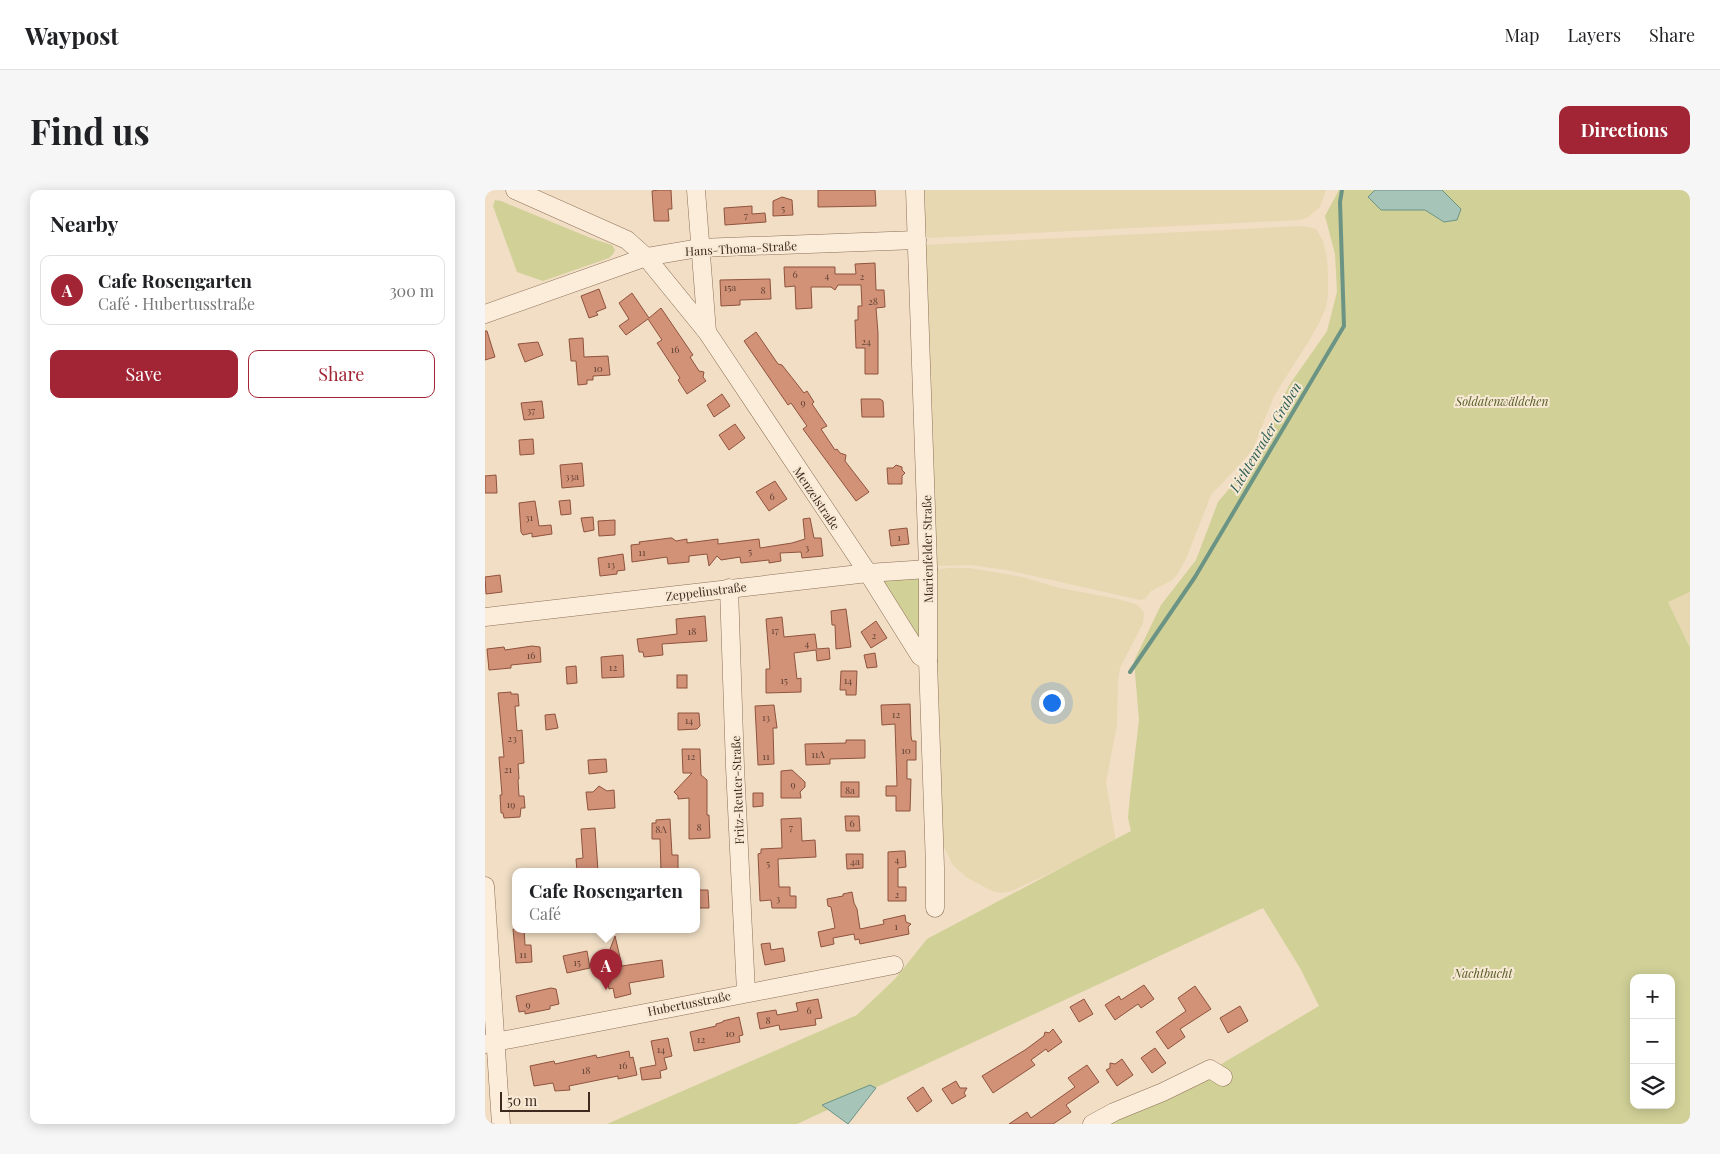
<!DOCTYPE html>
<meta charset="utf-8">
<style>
body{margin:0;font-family:"Playfair Display",serif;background:#f6f6f6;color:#202124}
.controls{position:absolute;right:15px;bottom:15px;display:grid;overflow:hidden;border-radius:10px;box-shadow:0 2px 12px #0003}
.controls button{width:45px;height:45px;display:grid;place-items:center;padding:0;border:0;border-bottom:1px solid #e0e0e0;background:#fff;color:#202124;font:25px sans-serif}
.scale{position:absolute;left:15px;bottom:12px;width:90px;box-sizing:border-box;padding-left:5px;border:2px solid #3d291e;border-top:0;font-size:14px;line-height:18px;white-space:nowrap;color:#3d291e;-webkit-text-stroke:4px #f8e9d5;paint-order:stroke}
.you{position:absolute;left:566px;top:512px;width:18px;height:18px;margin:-12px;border:4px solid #fff;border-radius:50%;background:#1a73e8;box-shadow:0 0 0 8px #1a73e833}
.badge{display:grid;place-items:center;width:32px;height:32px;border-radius:50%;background:#a12535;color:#fff;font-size:16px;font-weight:700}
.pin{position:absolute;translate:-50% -41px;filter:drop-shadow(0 1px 2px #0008)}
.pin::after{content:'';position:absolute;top:26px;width:18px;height:15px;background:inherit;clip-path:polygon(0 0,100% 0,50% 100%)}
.popup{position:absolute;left:27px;top:678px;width:188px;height:65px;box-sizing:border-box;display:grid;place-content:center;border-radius:10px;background:#fff;filter:drop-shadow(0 1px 4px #0005);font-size:16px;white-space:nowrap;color:#757577}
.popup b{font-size:19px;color:#202124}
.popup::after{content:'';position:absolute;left:50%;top:100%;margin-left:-10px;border:10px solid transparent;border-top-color:#fff}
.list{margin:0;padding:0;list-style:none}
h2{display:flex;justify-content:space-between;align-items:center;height:65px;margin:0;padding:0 20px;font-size:21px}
h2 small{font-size:16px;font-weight:400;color:#757577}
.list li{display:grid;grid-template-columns:32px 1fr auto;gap:15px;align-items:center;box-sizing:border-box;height:70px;margin:0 10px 10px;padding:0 10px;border:1px solid #e0e0e0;border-radius:10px}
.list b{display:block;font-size:19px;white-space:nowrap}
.list p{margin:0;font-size:16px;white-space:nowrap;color:#757577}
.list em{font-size:16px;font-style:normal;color:#757577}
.actions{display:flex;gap:10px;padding:15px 20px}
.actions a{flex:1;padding:11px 0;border:1px solid #a12535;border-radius:10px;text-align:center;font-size:18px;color:#a12535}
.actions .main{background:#a12535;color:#fff}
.icon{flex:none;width:28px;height:28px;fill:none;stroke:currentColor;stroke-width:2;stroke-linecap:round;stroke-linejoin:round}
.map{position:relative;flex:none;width:1205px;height:934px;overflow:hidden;border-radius:10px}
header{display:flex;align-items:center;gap:30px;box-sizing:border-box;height:70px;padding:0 25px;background:#fff;border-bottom:1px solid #e0e0e0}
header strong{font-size:24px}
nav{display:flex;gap:28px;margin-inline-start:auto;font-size:18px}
.intro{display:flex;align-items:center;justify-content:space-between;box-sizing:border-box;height:120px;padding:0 30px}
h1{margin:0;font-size:35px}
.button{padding:12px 22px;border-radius:10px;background:#a12535;color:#fff;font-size:18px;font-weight:700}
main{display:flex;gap:30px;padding:0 30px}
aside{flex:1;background:#fff;border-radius:10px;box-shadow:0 2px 12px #0003}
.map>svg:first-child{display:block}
</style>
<header>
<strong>Waypost</strong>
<nav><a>Map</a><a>Layers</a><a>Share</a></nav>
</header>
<div class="intro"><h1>Find us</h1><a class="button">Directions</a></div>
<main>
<aside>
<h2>Nearby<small></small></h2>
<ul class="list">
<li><span class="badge">A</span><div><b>Cafe Rosengarten</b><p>Café · Hubertusstraße</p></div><em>300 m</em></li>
</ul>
<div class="actions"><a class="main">Save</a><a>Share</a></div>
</aside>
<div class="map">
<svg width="1205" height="934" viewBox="0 0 1205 934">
<rect width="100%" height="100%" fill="#f1dec5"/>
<g fill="#e7d8b1">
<path d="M 436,0 L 841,0 L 835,17 L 822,28 L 814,30 L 444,48 L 437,43 Z"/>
<path d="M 817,36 L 831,39 L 838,51 L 842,68 L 843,84 L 843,105 L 841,117 L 835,131 L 825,149 L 789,206 L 768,259 L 757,272 L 726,305 L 701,369 L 692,385 L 686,391 L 666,401 L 660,409 L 655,410 L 522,380 L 485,375 L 449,376 L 438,55 Z"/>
<path d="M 464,378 L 484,378 L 503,381 L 537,387 L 575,398 L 633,409 L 650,414 L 654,416 L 659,423 L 658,433 L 635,478 L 633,490 L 632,535 L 621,592 L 631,652 L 527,701 L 516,703 L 507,701 L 481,687 L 468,675 L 458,655 L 451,515 L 449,380 Z"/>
<path d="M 1205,402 L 1205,458 L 1183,412 Z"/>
</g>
<g fill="#d0d097" fill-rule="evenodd">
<path d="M 854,0 L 1205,0 L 1205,402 L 1183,412 L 1205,458 L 1205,934 L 623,934 L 723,882 L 834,816 L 815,778 L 778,718 L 312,934 L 122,934 L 372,825 L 410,789 L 442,749 L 646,641 L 643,628 L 645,606 L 654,530 L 649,471 L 676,415 L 711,370 L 733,312 L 783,253 L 791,222 L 805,194 L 842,141 L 852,102 L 850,64 L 840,26 ZM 1149,788 L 1186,788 L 1186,915 L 1149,915 Z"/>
<path d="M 10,10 L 16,11 L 108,49 L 127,55 L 130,60 L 128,64 L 124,68 L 58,91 L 32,82 L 8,16 Z"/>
<path d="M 438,385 L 439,446 L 429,450 L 396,395 L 401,388 Z"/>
</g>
<g fill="#a7c4b8" stroke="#6c9485">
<path d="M 890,0 L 957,0 L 976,19 L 972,30 L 959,32 L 940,20 L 896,20 L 883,7 Z"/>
<path d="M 385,895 L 391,898 L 363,934 L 337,915 Z"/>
</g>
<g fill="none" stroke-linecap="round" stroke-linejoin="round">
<path stroke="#6c9485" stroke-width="4" d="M 645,482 L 710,387 L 859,136 L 855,12 L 857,0"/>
</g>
<g fill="#d29278" stroke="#8f533d">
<path d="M 173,0 L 186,0 L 187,19 L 183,19 L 184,31 L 169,31 L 167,1 Z"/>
<path d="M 333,0 L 390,0 L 391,16 L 333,17 Z"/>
<path d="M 297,7 L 307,10 L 308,25 L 288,26 L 288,11 Z"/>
<path d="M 267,16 L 267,24 L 280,23 L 281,32 L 240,35 L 239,18 Z"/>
<path d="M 390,73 L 391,100 L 399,100 L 400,117 L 391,118 L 393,143 L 393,184 L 380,184 L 380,158 L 371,158 L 370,130 L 373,130 L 373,116 L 377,116 L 376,95 L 353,95 L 350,100 L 346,97 L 326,97 L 327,118 L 311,119 L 310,96 L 300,97 L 299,77 L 350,77 L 350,84 L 371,84 L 370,74 Z"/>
<path d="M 285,89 L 286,109 L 255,110 L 255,115 L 236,116 L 235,90 Z"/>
<path d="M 114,99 L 121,118 L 111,122 L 113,125 L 104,128 L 96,106 Z"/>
<path d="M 147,103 L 164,128 L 176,118 L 208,165 L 205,167 L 214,181 L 219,182 L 218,187 L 221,191 L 202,204 L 193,190 L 195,188 L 172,153 L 177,150 L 163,129 L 141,145 L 134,136 L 144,129 L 134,113 Z"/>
<path d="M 0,141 L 2,141 L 10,167 L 0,170 Z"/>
<path d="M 271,142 L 293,174 L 297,175 L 319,203 L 322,201 L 329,212 L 327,214 L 342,236 L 336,239 L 350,260 L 352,259 L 355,263 L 361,265 L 360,271 L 384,302 L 371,311 L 318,239 L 322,236 L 306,213 L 303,215 L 259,151 Z"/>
<path d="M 98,148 L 99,167 L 123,166 L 125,185 L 108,186 L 108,190 L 102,190 L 102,194 L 93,195 L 91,171 L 86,171 L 84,149 Z"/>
<path d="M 53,152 L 58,165 L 40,172 L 33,154 Z"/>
<path d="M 237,204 L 245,216 L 229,227 L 222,215 Z"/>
<path d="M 376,209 L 395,209 L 398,211 L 399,227 L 377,227 Z"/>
<path d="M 57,211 L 59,228 L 39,230 L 36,213 Z"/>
<path d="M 250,234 L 260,248 L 244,260 L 234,245 Z"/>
<path d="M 48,249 L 49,264 L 35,265 L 34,250 Z"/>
<path d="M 97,273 L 99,296 L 77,298 L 75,275 Z"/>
<path d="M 411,275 L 417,277 L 417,280 L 420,283 L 417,286 L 417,294 L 403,294 L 402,278 L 408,278 Z"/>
<path d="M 11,285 L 12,303 L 0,303 L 0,286 Z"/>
<path d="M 290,291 L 302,309 L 284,321 L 271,302 Z"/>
<path d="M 85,310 L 86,324 L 76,325 L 74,311 Z"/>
<path d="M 50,311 L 54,336 L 66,335 L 67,344 L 47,347 L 47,343 L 38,345 L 36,342 L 34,313 Z"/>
<path d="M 108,327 L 109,340 L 99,342 L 96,328 Z"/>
<path d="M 325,328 L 329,348 L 336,348 L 338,366 L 317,368 L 316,362 L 295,363 L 296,371 L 284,373 L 284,370 L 256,373 L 255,367 L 236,370 L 232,366 L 224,376 L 222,364 L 204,366 L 204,372 L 183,374 L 182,367 L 147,372 L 146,355 L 155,354 L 154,352 L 185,348 L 187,348 L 191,351 L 202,349 L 202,353 L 233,349 L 233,354 L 274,349 L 275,358 L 307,353 L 320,349 L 318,329 Z"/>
<path d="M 130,330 L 130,345 L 114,346 L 113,331 Z"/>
<path d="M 422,338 L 424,354 L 406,356 L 404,340 Z"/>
<path d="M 138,364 L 140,380 L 132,381 L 132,384 L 115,386 L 113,368 Z"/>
<path d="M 15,385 L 17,402 L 1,404 L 0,387 Z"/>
<path d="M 361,419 L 366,457 L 351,459 L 350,435 L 347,435 L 346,421 Z"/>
<path d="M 220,426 L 222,451 L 177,454 L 178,465 L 159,467 L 158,462 L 154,462 L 152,449 L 192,444 L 191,429 Z"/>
<path d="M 297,427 L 299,447 L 330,444 L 332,459 L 344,458 L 345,469 L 332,471 L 331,460 L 309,463 L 312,489 L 316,488 L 316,502 L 281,503 L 281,479 L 285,479 L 281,429 Z"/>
<path d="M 391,431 L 402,448 L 386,458 L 376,442 Z"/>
<path d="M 47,456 L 55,457 L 56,472 L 26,475 L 26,478 L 4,480 L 2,459 L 19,457 L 20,460 Z"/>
<path d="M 390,463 L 392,477 L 382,478 L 379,465 Z"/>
<path d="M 138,465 L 139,487 L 117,488 L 116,467 Z"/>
<path d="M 91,476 L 92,493 L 82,494 L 81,477 Z"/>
<path d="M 356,481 L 372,481 L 371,505 L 361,505 L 361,500 L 355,500 Z"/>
<rect x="192" y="485" width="10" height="13"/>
<path d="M 26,502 L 26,504 L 33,504 L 34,516 L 30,516 L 32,541 L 37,540 L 39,573 L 33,574 L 34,589 L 33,590 L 34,606 L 39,606 L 40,618 L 36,618 L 35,627 L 19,628 L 18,623 L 16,623 L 15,605 L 17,605 L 14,567 L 19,567 L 13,503 Z"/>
<path d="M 425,514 L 426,546 L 427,551 L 431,551 L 431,570 L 422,570 L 422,589 L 426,589 L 425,621 L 411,621 L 411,606 L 401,606 L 401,596 L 412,596 L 410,534 L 397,535 L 396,515 Z"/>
<path d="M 289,515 L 292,538 L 288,538 L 289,574 L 273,575 L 270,516 Z"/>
<path d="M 193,523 L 214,523 L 215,536 L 212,539 L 193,540 Z"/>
<path d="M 70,524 L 73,538 L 61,540 L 60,525 Z"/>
<path d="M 361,550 L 380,550 L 380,568 L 345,569 L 345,574 L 321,575 L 320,554 L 361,553 Z"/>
<path d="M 197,559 L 215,559 L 216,585 L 222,590 L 222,625 L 224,625 L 225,648 L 204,649 L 204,608 L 193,609 L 193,606 L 189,602 L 207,583 L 198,583 Z"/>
<path d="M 121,569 L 122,582 L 104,584 L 103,570 Z"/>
<path d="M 307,580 L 320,592 L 320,597 L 315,602 L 316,608 L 296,608 L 296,581 Z"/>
<rect x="356" y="592" width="18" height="15"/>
<path d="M 114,596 L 122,601 L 129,600 L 130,618 L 103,620 L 101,602 L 108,602 Z"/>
<path d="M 268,603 L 278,603 L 278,616 L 268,617 Z"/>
<path d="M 360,626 L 374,626 L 375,641 L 361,641 Z"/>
<path d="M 316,628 L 317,651 L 330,650 L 331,667 L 293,669 L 294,697 L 305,697 L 305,706 L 311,706 L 311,718 L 287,718 L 286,710 L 275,711 L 273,664 L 276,663 L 276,659 L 297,658 L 296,629 Z"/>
<path d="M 185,629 L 187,665 L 193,665 L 193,680 L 176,681 L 175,649 L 167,649 L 167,633 L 171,633 L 171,630 Z"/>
<path d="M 110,638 L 113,681 L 92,681 L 91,669 L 98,668 L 96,639 Z"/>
<path d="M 416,661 L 420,661 L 421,677 L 413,678 L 413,697 L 421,697 L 421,711 L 403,711 L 403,662 Z"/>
<path d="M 361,664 L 378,664 L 378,678 L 362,679 Z"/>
<path d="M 211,700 L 223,700 L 224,718 L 211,718 Z"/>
<path d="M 367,702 L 369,713 L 372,719 L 375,739 L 399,734 L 398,730 L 420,725 L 421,732 L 426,734 L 423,737 L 424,744 L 375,754 L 374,749 L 370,750 L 369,744 L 348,748 L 349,754 L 336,757 L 333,742 L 350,738 L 346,717 L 343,716 L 342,709 L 358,706 L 358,704 Z"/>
<path d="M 28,739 L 39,739 L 40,755 L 46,755 L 47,772 L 31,773 Z"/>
<path d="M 130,746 L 137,776 L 177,770 L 179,787 L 144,793 L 146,804 L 130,808 L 128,798 L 124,799 L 120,779 L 127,778 L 124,762 Z"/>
<path d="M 285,753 L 286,760 L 298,758 L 300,771 L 280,775 L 276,754 Z"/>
<path d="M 102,761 L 105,778 L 82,783 L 78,766 Z"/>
<path d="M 659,795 L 669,809 L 656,818 L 653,814 L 630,830 L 620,815 L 634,806 L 636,810 Z"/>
<path d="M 710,796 L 726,819 L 695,839 L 700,847 L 683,859 L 671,842 L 701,821 L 693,808 Z"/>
<path d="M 66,798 L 71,799 L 74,814 L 65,816 L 65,819 L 40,824 L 40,821 L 34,822 L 31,806 Z"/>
<path d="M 333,809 L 337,828 L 330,829 L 331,835 L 295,840 L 294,835 L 275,839 L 272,823 L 291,820 L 292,825 L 313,821 L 311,813 Z"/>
<path d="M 599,809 L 608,824 L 594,832 L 585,817 Z"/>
<path d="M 755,816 L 763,831 L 743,843 L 735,828 Z"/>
<path d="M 254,827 L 258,845 L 254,846 L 255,852 L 209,861 L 205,842 L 231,836 L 231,834 L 238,832 L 238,831 Z"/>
<path d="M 568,839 L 577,852 L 563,862 L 561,859 L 546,870 L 550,875 L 508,903 L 497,886 L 540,860 L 559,846 L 560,842 L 564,843 Z"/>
<path d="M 183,848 L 187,866 L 179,868 L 182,879 L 175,881 L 176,888 L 157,890 L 155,878 L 171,875 L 166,851 Z"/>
<path d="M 670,858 L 681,873 L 667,883 L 656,868 Z"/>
<path d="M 144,861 L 145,868 L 148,867 L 152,885 L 133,889 L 133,886 L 84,896 L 85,900 L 70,901 L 68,893 L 49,896 L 45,876 L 69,871 L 70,874 L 111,865 L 112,868 Z"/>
<path d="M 637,869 L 648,885 L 632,896 L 621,880 L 625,878 L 625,873 L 630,874 Z"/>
<path d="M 602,875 L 614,892 L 581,915 L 586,922 L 568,934 L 524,934 L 542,922 L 546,928 L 590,897 L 583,888 Z"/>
<path d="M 471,891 L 475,898 L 482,898 L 479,903 L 481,906 L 467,914 L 457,899 Z"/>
<path d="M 438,897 L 447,911 L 432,922 L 422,908 Z"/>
</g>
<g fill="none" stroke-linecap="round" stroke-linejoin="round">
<g stroke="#8e6f59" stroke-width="19">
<g id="minor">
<path d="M 30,0 L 142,50 L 161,67 L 222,142 L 383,383 L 435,466 L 443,471"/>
<path d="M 211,0 L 222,142"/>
<path d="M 430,0 L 443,377 L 443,471 L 450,677 L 450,718"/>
<path d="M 0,124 L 161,67 L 214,58 L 432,50"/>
<path d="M 244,398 L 250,577 L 261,802"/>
<path d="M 0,427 L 383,383 L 443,379"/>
<path d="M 0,696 L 16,934"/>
<path d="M 0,854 L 409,775"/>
<path d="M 607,934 L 629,922 L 678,902 L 725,879 L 738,887"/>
</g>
</g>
<use href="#minor" stroke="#fbedd9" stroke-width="18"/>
</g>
<g text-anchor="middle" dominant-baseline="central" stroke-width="4" stroke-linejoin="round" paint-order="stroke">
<g font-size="10" fill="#624334">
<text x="298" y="18">5</text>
<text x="261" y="25">7</text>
<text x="310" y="84">6</text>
<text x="342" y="85">4</text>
<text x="377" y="86">2</text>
<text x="245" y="97">15a</text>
<text x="278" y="100">8</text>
<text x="388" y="111">28</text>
<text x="381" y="151">24</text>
<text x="190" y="159">16</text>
<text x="113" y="178">10</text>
<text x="318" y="212">9</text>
<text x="46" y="220">37</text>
<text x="87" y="286">33a</text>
<text x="287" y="306">6</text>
<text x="44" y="327">31</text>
<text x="414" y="347">1</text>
<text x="322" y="357">3</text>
<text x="265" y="361">5</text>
<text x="157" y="362">11</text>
<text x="126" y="374">13</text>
<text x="290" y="440">17</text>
<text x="207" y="441">18</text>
<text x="389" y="445">2</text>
<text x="322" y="453">4</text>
<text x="46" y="465">16</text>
<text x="128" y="477">12</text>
<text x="299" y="490">15</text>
<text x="363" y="490">14</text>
<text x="411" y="524">12</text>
<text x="281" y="527">13</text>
<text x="204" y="530">14</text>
<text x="27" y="548">23</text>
<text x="421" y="560">10</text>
<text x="333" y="564">11A</text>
<text x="206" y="566">12</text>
<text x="281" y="566">11</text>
<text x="23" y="579">21</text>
<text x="308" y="594">9</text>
<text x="365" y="600">8a</text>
<text x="26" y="614">19</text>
<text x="367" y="633">6</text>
<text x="214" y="637">8</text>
<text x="306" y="637">7</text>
<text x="176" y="639">8A</text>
<text x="412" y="669">4</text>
<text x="370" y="671">4a</text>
<text x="283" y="673">5</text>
<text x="412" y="704">2</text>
<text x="293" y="708">3</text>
<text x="411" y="736">1</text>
<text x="38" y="764">11</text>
<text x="92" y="772">15</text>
<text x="43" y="814">9</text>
<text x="324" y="820">6</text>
<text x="283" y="830">8</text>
<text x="245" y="843">10</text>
<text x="216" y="849">12</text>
<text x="176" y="859">14</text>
<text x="138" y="875">16</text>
<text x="101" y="880">18</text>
</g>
<g font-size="12" fill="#3d291e" stroke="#f8e9d5">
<text transform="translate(256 58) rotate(-3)">Hans-Thoma-Straße</text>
<text transform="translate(332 308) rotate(56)">Menzelstraße</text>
<text transform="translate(442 359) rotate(-91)">Marienfelder Straße</text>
<text transform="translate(221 401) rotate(-7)">Zeppelinstraße</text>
<text transform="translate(252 600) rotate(-92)">Fritz-Reuter-Straße</text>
<text transform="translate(204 813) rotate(-11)">Hubertusstraße</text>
</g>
<g font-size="12" font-style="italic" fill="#535b23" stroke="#f8e9d5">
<text x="1017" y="211">Soldatenwäldchen</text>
<text x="998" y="783">Nachtbucht</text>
</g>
<g font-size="14" font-style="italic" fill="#2c5d54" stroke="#f8e9d5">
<text transform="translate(780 247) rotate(-59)">Lichtenrader Graben</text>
</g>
</g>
</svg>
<div class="controls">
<button>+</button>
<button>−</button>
<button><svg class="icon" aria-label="layers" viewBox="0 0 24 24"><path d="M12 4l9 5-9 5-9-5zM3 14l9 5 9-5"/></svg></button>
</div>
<div class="scale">50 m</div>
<div class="you"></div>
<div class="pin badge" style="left:121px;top:800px">A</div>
<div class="popup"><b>Cafe Rosengarten</b>Café</div>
</div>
</main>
